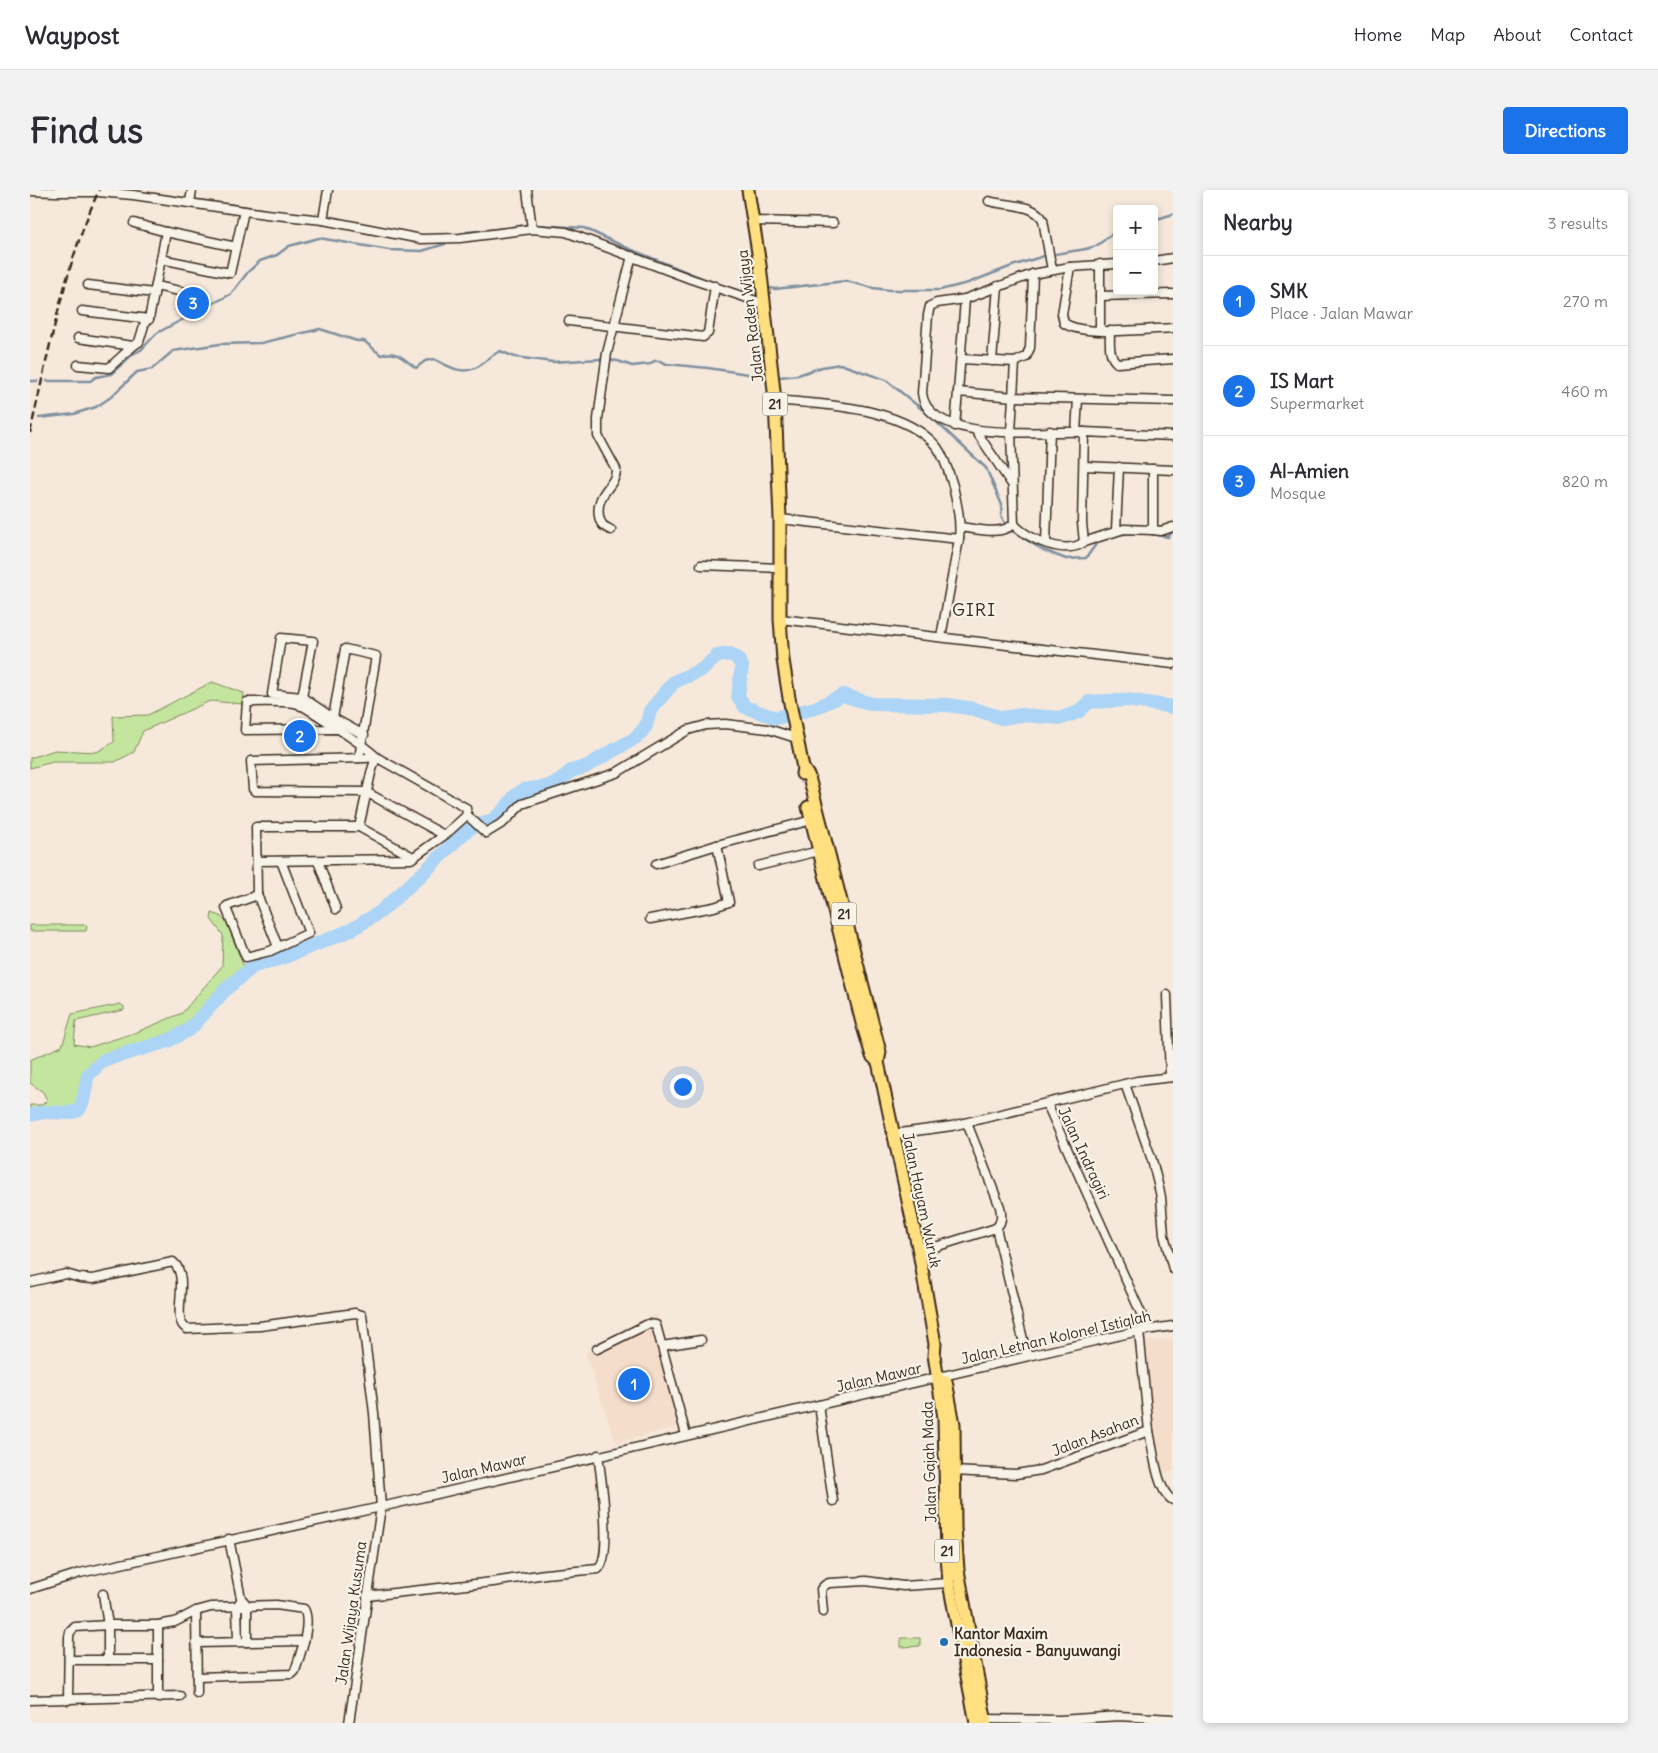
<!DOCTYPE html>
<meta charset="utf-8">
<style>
body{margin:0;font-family:Delius,sans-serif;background:#f2f2f3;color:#2b2b33}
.controls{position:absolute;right:15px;top:15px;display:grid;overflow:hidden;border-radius:5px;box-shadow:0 2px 8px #0003}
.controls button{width:45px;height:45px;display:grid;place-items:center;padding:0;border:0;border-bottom:1px solid #e1e1e2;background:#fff;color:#2b2b33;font:25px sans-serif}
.you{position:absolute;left:652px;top:896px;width:18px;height:18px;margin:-12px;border:4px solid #fff;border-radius:50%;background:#1a73e8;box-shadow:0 0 0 8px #1a73e833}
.badge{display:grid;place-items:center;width:32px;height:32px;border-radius:50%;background:#1a73e8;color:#fff;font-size:16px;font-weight:700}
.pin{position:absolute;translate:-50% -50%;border:2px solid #fff;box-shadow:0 1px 5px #0006}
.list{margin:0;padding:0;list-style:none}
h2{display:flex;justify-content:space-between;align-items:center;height:65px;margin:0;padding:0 20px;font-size:21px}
h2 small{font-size:16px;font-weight:400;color:#7c7c81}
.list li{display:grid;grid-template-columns:32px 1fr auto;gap:15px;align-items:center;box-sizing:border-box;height:90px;padding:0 20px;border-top:1px solid #e1e1e2}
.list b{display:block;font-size:19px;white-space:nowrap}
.list p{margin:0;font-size:16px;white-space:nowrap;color:#7c7c81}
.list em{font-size:16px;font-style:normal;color:#7c7c81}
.map{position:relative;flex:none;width:1143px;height:1533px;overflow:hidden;border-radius:5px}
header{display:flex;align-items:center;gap:30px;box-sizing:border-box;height:70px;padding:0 25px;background:#fff;border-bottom:1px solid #e1e1e2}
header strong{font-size:24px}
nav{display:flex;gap:28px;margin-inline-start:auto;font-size:18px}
.intro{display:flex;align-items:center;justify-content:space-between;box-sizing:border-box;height:120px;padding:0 30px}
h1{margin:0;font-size:35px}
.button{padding:12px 22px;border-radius:5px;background:#1a73e8;color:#fff;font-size:18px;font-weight:700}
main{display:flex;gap:30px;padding:0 30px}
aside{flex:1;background:#fff;border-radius:5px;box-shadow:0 2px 8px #0003}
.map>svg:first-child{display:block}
</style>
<header>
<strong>Waypost</strong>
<nav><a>Home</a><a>Map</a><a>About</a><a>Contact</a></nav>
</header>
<div class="intro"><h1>Find us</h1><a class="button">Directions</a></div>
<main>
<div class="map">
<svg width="1143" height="1533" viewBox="0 0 1143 1533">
<rect width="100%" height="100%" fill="#f6e9db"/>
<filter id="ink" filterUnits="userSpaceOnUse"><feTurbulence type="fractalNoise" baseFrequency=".02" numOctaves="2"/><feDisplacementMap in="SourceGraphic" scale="10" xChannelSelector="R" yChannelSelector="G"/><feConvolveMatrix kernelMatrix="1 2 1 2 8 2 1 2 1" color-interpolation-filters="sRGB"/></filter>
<g filter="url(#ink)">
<g fill="#f5ddcb">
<path d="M 627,1124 L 655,1235 L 586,1253 L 555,1163 Z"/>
<path d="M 1143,1149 L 1143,1281 L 1120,1284 L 1110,1152 Z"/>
</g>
<g fill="#c3e59e" stroke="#7f885e">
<path d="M 182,492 L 214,503 L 213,514 L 180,511 L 113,541 L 104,562 L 85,572 L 23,572 L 0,578 L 0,568 L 25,560 L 67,562 L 84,552 L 83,526 L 118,525 Z"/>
<path d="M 182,723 L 190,726 L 196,731 L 216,782 L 197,798 L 160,839 L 138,851 L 74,870 L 58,885 L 53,911 L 49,920 L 39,923 L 15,922 L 0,925 L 0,915 L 12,915 L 17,910 L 13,902 L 0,893 L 0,870 L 32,856 L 42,824 L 91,814 L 94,817 L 94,820 L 46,831 L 44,854 L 60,857 L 107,842 L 152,823 L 192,776 L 193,745 L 181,729 Z"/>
<path d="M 0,735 L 57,735 L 56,741 L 0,741 Z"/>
<path d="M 871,1448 L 890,1448 L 890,1456 L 871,1457 Z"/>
</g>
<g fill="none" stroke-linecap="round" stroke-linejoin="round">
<g stroke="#7f90a0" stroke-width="2.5">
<path d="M 1124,30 L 1143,24"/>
<path d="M 507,35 L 554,38 L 595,57 L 684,93 L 710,101 L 725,100"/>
<path d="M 482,37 L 497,35"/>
<path d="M 458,40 L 474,38"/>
<path d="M 437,42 L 448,41"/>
<path d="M 1026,64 C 1038,61 1051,61 1063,57 C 1073,54 1075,46 1087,42"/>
<path d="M 740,98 L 745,99 L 816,91 L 843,98 L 859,100 L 910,100 L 938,93 L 982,76 L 1014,66"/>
<path d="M 750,187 L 768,185 L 792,177 L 810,174 L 856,190 L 899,225 L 956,278 L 972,315 L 971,325 L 977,338 L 1013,360 L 1036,369 L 1056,368 L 1069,350"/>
<path d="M 0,191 L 7,191"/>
<path d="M 17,191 L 60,191 L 66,187 L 81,184 L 103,164 L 111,160 L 127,143 L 201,104 L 218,82 L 230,71 L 247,65 L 259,56 L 289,48 L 359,60 L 392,61 L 415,54"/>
<path d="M 9,228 L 44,224 L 66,217 L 81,207 L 107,182 L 122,179 L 143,161 L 190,154 L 231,153 L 290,139 L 327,151 L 334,151 L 351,165 C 368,160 373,169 386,178 L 395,171 L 404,169 C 419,177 433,186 449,176 C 456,171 462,165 470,161 L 485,167 L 523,172 L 570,169 L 588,171 L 602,176 L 620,174 L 624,171 L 630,171 L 637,174 L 678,178 L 738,187"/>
<path d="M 1117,343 L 1138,347 L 1143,341"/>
<path d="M 1085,345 L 1105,343"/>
</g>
<path stroke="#acd4f6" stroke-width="14" d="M 0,925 L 15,922 L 39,923 L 49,920 L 53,911 L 58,885 L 74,870 L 138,851 L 160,839 L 197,798 L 224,776 L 255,767 L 321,740 L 350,722 L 393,683 L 434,643 L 442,637 L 463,630 L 475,619 L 485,606 L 493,600 L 516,597 L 530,591 L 541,581 L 555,577 L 607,547 L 616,536 L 620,521 L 644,492 L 673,479 L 687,466 L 700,464 L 707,468 L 712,476 L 708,506 L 715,517 L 746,528 L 785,518 L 813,505 L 842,514 L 918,515 L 944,519 L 972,528 L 991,525 L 1032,528 L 1048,522 L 1059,512 L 1097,510 L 1143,517"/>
<g stroke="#3b2a1e" stroke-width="11">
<g id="minor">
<path d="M 497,0 L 502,39"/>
<path d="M 0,1 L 25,2 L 68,2 L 103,5 L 236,24 L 293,30 L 391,49 L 430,48 L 502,39 L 536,42 L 661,89 L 735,114"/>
<path d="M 959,11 C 975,16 1004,13 1013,30 L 1022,80"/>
<path d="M 160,12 L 162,0"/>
<path d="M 293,30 L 298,0"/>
<path d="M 723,31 L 803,33"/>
<path d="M 104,33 L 136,42 L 206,57"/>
<path d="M 131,69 L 136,42"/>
<path d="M 1124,71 L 1143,68"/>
<path d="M 1087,74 L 1040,77 L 1032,124 L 1034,133 C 1053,147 1118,139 1143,138"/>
<path d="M 1040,77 L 1003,84 L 935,109 L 907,113 L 900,116 L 898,125 L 892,203 C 897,255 1018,240 1054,242"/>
<path d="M 58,95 L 124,103"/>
<path d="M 126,96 L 173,106"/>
<path d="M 1070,106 L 1143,104"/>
<path d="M 52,121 L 119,129"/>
<path d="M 539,131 L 673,147 L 678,143 L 685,96"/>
<path d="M 1070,140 L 1070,74"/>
<path d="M 1080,141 C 1080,152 1078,166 1087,173 L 1143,169"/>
<path d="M 48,148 L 103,156 L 109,152 L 115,132 L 119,129 L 131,69 L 200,83 L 214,21"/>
<path d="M 931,169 L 985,172 L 996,167 L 1000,158 L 1003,84"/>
<path d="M 962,171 L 968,96"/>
<path d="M 48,175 L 79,178 L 103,156"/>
<path d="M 928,202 L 935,109"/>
<path d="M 745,210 C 794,215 873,216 907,257 C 915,268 919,283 923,296 C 927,314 931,330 929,349"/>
<path d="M 925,236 L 928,202 L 984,207 L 1143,211"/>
<path d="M 946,241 L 981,293"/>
<path d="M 1046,242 L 1048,209"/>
<path d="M 1054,276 L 1143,280"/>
<path d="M 750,329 L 929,349 L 911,447"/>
<path d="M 984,334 C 997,349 1036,366 1054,352 L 1052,333 L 1054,242 L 1143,246"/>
<path d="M 930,337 C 947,339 970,346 984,334 L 981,242 L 985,172"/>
<path d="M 581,340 C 574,337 570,334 569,326 C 565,302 587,296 586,279 L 568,246 L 568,229 L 577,163 L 602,66"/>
<path d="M 1086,340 L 1089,277"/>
<path d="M 1123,340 L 1131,341 L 1143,337"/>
<path d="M 1016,352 L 1020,241"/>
<path d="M 1054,352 L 1094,339 L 1123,340 L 1123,279"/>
<path d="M 671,375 L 750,378"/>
<path d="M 750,429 L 1143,474"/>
<path d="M 251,448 L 283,451 L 272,507 L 242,504 Z"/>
<path d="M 271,516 L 272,507 L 303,528 L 315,459 L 346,466 L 329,568"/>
<path d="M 303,528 L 334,545"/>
<path d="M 307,539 L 215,540 L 217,512 C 228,512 259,511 268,514 C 277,517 341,560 346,567"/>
<path d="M 346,567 L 335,568 L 221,571 L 223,599 L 225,601 L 336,602 L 414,645"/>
<path d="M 329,637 L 383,667"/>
<path d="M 228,671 L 381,669 L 416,644 L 437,625 L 456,643 L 474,632 L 492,614 L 586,583 L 658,540 L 676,535 L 695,534 L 738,539 L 766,548"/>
<path d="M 251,671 L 279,743 L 240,761 L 216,767 L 196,718 L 197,716 L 222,707 L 227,704 L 226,637 L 329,637 L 341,583 L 346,567 L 436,618 L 437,625"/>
<path d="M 288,671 L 306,719"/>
<path d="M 626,674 L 687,655 L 782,630"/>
<path d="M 728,676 L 789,661"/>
<path d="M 227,704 L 248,757"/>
<path d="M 620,729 L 684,717 L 699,712 L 687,655"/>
<path d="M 1137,805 L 1140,887"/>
<path d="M 1095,894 L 1122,970 L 1128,994 L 1131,1007 L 1134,1045 L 1143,1079"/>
<path d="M 1017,914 L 1118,1139"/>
<path d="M 863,944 L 922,936 L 1107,891 L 1143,887"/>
<path d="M 966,1038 L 997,1166"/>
<path d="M 889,1062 L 966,1038 C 972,1033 972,1025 970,1017 L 937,933"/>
<path d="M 0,1092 L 36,1084 L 50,1088 L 63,1089 L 143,1072 C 162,1088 139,1130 157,1139 L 230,1136 L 325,1123 L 332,1125 L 344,1223 L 351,1317 L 319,1533"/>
<path d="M 632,1156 L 671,1150"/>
<path d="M 567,1159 L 618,1134 L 626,1135 L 656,1245"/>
<path d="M 789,1215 L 803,1311"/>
<path d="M 1119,1241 C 1123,1258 1127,1303 1143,1310"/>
<path d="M 922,1281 L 986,1284 L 1011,1280 L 1119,1241 L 1109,1141"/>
<path d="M 199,1349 L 211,1408 L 217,1415 L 217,1452"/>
<path d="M 0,1399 L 50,1383 L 351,1317 L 1029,1159 L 1109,1141 L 1143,1136"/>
<path d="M 73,1404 L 78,1435 L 78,1470"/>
<path d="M 337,1406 L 463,1392 L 515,1384 L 568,1379 C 583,1368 571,1285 568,1265"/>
<path d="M 166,1421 L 167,1503"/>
<path d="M 793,1422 L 791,1399 L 795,1395 L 799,1393 L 836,1391 L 873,1396 L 919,1393"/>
<path d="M 208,1452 L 207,1416 L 210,1412"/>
<path d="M 167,1453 L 274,1451"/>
<path d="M 39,1470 L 128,1470"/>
<path d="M 128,1508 L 128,1435"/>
<path d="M 0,1510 L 150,1506"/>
<path d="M 38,1510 L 39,1447 L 40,1442 L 45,1437 L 78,1435 L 128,1435 L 145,1432 L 166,1421 L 181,1417 L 246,1415 L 274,1419 C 282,1434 270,1465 265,1481 L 262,1484 L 167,1487"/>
<path d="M 955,1529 L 1030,1530 L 1089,1526 L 1143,1529"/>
</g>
</g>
<g stroke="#3b2a1e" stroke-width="15">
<g id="highway">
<path d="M 718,0 L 730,75 L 745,210 L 750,329 L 750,429 L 753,470 L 759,508 L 773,578 L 772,584"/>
<path d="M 773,578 L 779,587 L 850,862 L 848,872 L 889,1062 L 905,1154 L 904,1165 L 914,1228 L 917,1365 L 919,1393 L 946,1533"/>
<path d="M 778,617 L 832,833 L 842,866 L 848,872"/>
<path d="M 916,1191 L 924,1234 L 925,1338 L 928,1380 L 956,1533"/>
</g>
</g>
<use href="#minor" stroke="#f7f3e8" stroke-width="8"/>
<use href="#highway" stroke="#ffdf80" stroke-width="11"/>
<path stroke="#3b2a1e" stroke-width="2.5" stroke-dasharray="8 4" stroke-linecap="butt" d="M 0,243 C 19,161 34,77 69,0"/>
</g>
</g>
<circle fill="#1f6fb2" stroke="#f7f3e8" stroke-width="2" cx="914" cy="1452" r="5"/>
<g text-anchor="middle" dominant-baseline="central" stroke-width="4.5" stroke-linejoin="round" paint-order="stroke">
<g fill="#f7f3e8" stroke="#73665b" stroke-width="1">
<rect x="732.5" y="202.5" width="25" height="23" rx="4"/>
<rect x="801.5" y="712.5" width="25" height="23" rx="4"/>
<rect x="904.5" y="1349.5" width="25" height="23" rx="4"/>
</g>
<g font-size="14" font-weight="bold" fill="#3b2a1e">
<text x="745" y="214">21</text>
<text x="814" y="724">21</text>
<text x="917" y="1361">21</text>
</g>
<g font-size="15" fill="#3b2a1e" stroke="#f7f3e8">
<text transform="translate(720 126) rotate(-97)">Jalan Raden Wijaya</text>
<text transform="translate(1054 963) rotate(65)">Jalan Indragiri</text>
<text transform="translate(892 1010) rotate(78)">Jalan Hayam Wuruk</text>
<text transform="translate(1026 1147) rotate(-13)">Jalan Letnan Kolonel Istiqlah</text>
<text transform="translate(849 1187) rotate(-13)">Jalan Mawar</text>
<text transform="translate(1065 1245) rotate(-21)">Jalan Asahan</text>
<text transform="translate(899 1272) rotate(-92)">Jalan Gajah Mada</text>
<text transform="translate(454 1278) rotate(-13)">Jalan Mawar</text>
<text transform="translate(321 1423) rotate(-82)">Jalan Wijaya Kusuma</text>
</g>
<g font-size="15" font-weight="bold" fill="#3b2a1e" stroke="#f7f3e8" text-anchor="start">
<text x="924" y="1443">Kantor Maxim<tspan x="924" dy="17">Indonesia - Banyuwangi</tspan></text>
</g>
<g font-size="18" letter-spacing="1" fill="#3b2a1e" stroke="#f7f3e8">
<text x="944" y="419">GIRI</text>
</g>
</g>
</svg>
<div class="controls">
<button>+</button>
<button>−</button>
</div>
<div class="you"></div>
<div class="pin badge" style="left:604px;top:1194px">1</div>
<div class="pin badge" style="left:270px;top:546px">2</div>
<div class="pin badge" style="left:163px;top:113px">3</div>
</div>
<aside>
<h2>Nearby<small>3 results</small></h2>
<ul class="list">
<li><span class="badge">1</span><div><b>SMK</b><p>Place · Jalan Mawar</p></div><em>270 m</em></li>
<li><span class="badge">2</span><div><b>IS Mart</b><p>Supermarket</p></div><em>460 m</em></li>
<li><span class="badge">3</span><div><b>Al-Amien</b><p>Mosque</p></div><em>820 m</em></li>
</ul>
</aside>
</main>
